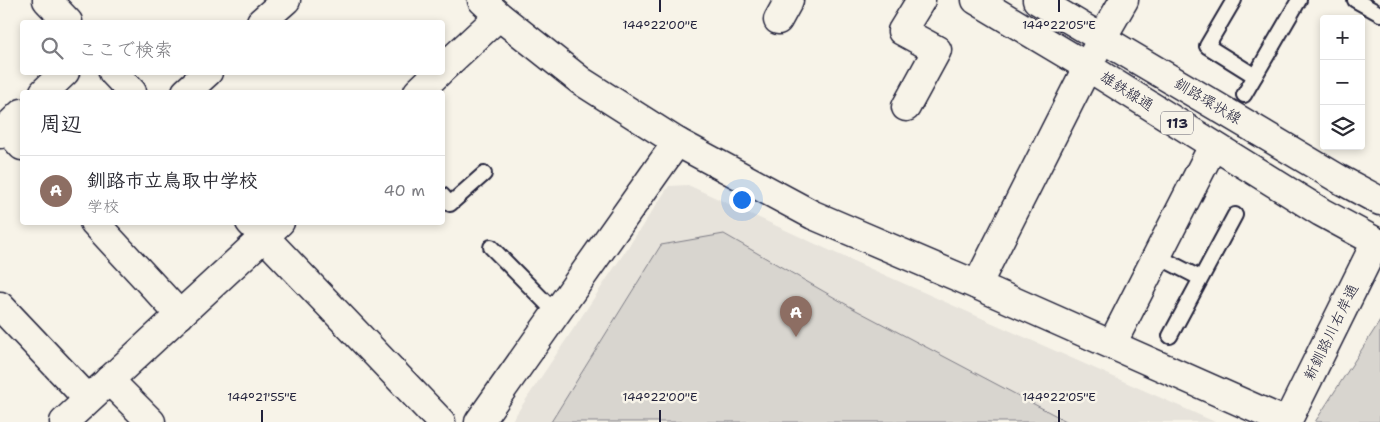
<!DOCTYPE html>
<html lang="ja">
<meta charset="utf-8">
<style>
body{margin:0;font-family:"Shantell Sans","Klee One",sans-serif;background:#f2f2f3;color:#2b2b33}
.controls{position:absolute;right:15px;top:15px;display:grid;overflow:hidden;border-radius:5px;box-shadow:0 2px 8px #0003}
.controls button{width:45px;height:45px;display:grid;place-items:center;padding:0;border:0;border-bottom:1px solid #e1e1e2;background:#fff;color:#2b2b33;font:25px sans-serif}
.you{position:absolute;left:741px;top:199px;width:18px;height:18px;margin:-12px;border:4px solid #fff;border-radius:50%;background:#1a73e8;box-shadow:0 0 0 8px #1a73e833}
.badge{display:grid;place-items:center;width:32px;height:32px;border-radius:50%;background:#ea580c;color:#fff;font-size:16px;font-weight:700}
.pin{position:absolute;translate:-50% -41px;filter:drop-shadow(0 1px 2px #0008)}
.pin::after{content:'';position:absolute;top:26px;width:18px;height:15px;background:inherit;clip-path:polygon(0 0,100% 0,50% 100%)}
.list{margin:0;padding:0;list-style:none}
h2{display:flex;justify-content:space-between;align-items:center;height:65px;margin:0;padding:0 20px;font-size:21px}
h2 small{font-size:16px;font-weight:400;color:#7c7c81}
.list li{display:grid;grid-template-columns:32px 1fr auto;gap:15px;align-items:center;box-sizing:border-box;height:70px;padding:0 20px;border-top:1px solid #e1e1e2}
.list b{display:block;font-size:19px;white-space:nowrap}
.list p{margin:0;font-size:16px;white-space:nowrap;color:#7c7c81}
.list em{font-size:16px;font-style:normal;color:#7c7c81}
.icon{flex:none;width:28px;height:28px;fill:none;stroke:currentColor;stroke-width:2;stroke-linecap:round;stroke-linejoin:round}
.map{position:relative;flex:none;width:1380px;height:422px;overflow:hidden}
.search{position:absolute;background:#fff;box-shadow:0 2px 8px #0003;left:20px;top:20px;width:425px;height:55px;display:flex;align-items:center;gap:12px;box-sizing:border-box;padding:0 18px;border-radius:5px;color:#7c7c81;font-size:19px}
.panel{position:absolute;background:#fff;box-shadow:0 2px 8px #0003;left:20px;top:90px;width:425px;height:135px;border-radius:5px}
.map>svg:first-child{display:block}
</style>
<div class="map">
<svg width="1380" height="422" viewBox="0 0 1380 422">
<rect width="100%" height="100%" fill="#f7f3e8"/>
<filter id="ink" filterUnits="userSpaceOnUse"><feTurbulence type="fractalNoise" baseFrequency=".02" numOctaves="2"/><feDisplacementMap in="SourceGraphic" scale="10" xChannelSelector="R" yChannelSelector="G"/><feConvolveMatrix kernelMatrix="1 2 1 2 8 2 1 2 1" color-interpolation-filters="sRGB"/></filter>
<g filter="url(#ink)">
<path fill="#e7e3db" d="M 688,185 L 833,252 L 1215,422 L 511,422 L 669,186 Z"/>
<g fill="#d8d5cf" stroke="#7d7c85">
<path d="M 724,234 L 856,310 L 1068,422 L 551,422 L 661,245 Z"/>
<path d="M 1380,321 L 1380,422 L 1315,422 Z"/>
</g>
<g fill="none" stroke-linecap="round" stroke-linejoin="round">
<g stroke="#22223b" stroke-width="18">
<g id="lane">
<path d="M 1234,0 L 1207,46 L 1255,76"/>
<path d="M 1355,0 L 1380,14"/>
<path d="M 1244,95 L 1299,0"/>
<path d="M 442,195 L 450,204 L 484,174"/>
<path d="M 491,247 L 556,313"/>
<path d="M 1157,256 L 1200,278"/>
<path d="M 1170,336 L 1235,215"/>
</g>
</g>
<g stroke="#22223b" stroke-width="31">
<g id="street">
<path d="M 47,0 L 68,22"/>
<path d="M 482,0 L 499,16 L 581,81 L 677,142 L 813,215 L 977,285 L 1286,422"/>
<path d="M 778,20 L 789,0"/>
<path d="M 261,22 L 286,0"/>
<path d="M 442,69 L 499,16"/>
<path d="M 113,72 L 132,92"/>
<path d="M 44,92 L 65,72"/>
<path d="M 186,92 L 208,72"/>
<path d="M 418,92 L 439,72"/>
<path d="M 906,107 L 937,50 L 902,31 L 921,0"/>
<path d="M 6,128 L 22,146"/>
<path d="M 0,134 L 22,113"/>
<path d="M 94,222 L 180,315"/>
<path d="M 250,222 L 441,422"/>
<path d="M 977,285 L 1102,38 L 1124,0"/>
<path d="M 0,306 L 88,399"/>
<path d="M 1112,344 L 1213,146"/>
<path d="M 109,380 L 151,422"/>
<path d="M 64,422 L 280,222"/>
<path d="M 479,422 L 677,142"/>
</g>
</g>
<g stroke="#22223b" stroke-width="31">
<path id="secondary" d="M 1287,422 L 1376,242"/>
</g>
<g stroke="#22223b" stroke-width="31">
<g id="primary">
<path d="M 976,0 L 1088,67 L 1321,212 L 1380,244"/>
<path d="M 1037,0 L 1339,179 L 1380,201"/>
</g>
</g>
<use href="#lane" stroke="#f7f3e8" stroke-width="14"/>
<use href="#street" stroke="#f7f3e8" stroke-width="28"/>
<use href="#secondary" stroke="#f7f3e8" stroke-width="28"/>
<use href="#primary" stroke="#f7f3e8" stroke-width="28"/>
</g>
</g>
<path fill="none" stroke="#22223b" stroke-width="2" d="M 660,0 L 660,12M 1059,0 L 1059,12M 262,410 L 262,422M 660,410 L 660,422M 1059,410 L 1059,422"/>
<g text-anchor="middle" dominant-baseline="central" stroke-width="5" stroke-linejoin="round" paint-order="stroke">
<rect fill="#f7f3e8" stroke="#62616f" stroke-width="1" x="1161" y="111.5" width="32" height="23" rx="4"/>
<g font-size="14" font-weight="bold" fill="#22223b">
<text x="1177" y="123">113</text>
</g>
<g font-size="15" fill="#22223b" stroke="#f7f3e8">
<text transform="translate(1127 91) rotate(32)">雄鉄線通</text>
<text transform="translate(1208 101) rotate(31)">釧路環状線</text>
<text transform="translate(1331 332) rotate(-64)">新釧路川右岸通</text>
</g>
</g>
<g font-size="12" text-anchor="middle" fill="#22223b" stroke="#f7f3e8" stroke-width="5" stroke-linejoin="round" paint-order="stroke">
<text x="660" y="29">144°22'00"E</text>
<text x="1059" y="29">144°22'05"E</text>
<text x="262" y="401">144°21'55"E</text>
<text x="660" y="401">144°22'00"E</text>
<text x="1059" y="401">144°22'05"E</text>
</g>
</svg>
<div class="controls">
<button>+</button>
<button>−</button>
<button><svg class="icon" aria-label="layers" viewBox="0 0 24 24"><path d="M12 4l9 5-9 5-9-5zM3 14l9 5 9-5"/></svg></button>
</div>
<div class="you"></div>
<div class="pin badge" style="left:796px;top:337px;background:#8d6e63">A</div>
<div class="search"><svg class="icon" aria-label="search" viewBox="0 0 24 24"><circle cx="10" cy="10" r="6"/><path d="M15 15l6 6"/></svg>ここで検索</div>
<section class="panel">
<h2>周辺<small></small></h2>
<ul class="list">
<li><span class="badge" style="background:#8d6e63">A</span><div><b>釧路市立鳥取中学校</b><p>学校</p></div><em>40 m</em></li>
</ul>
</section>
</div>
